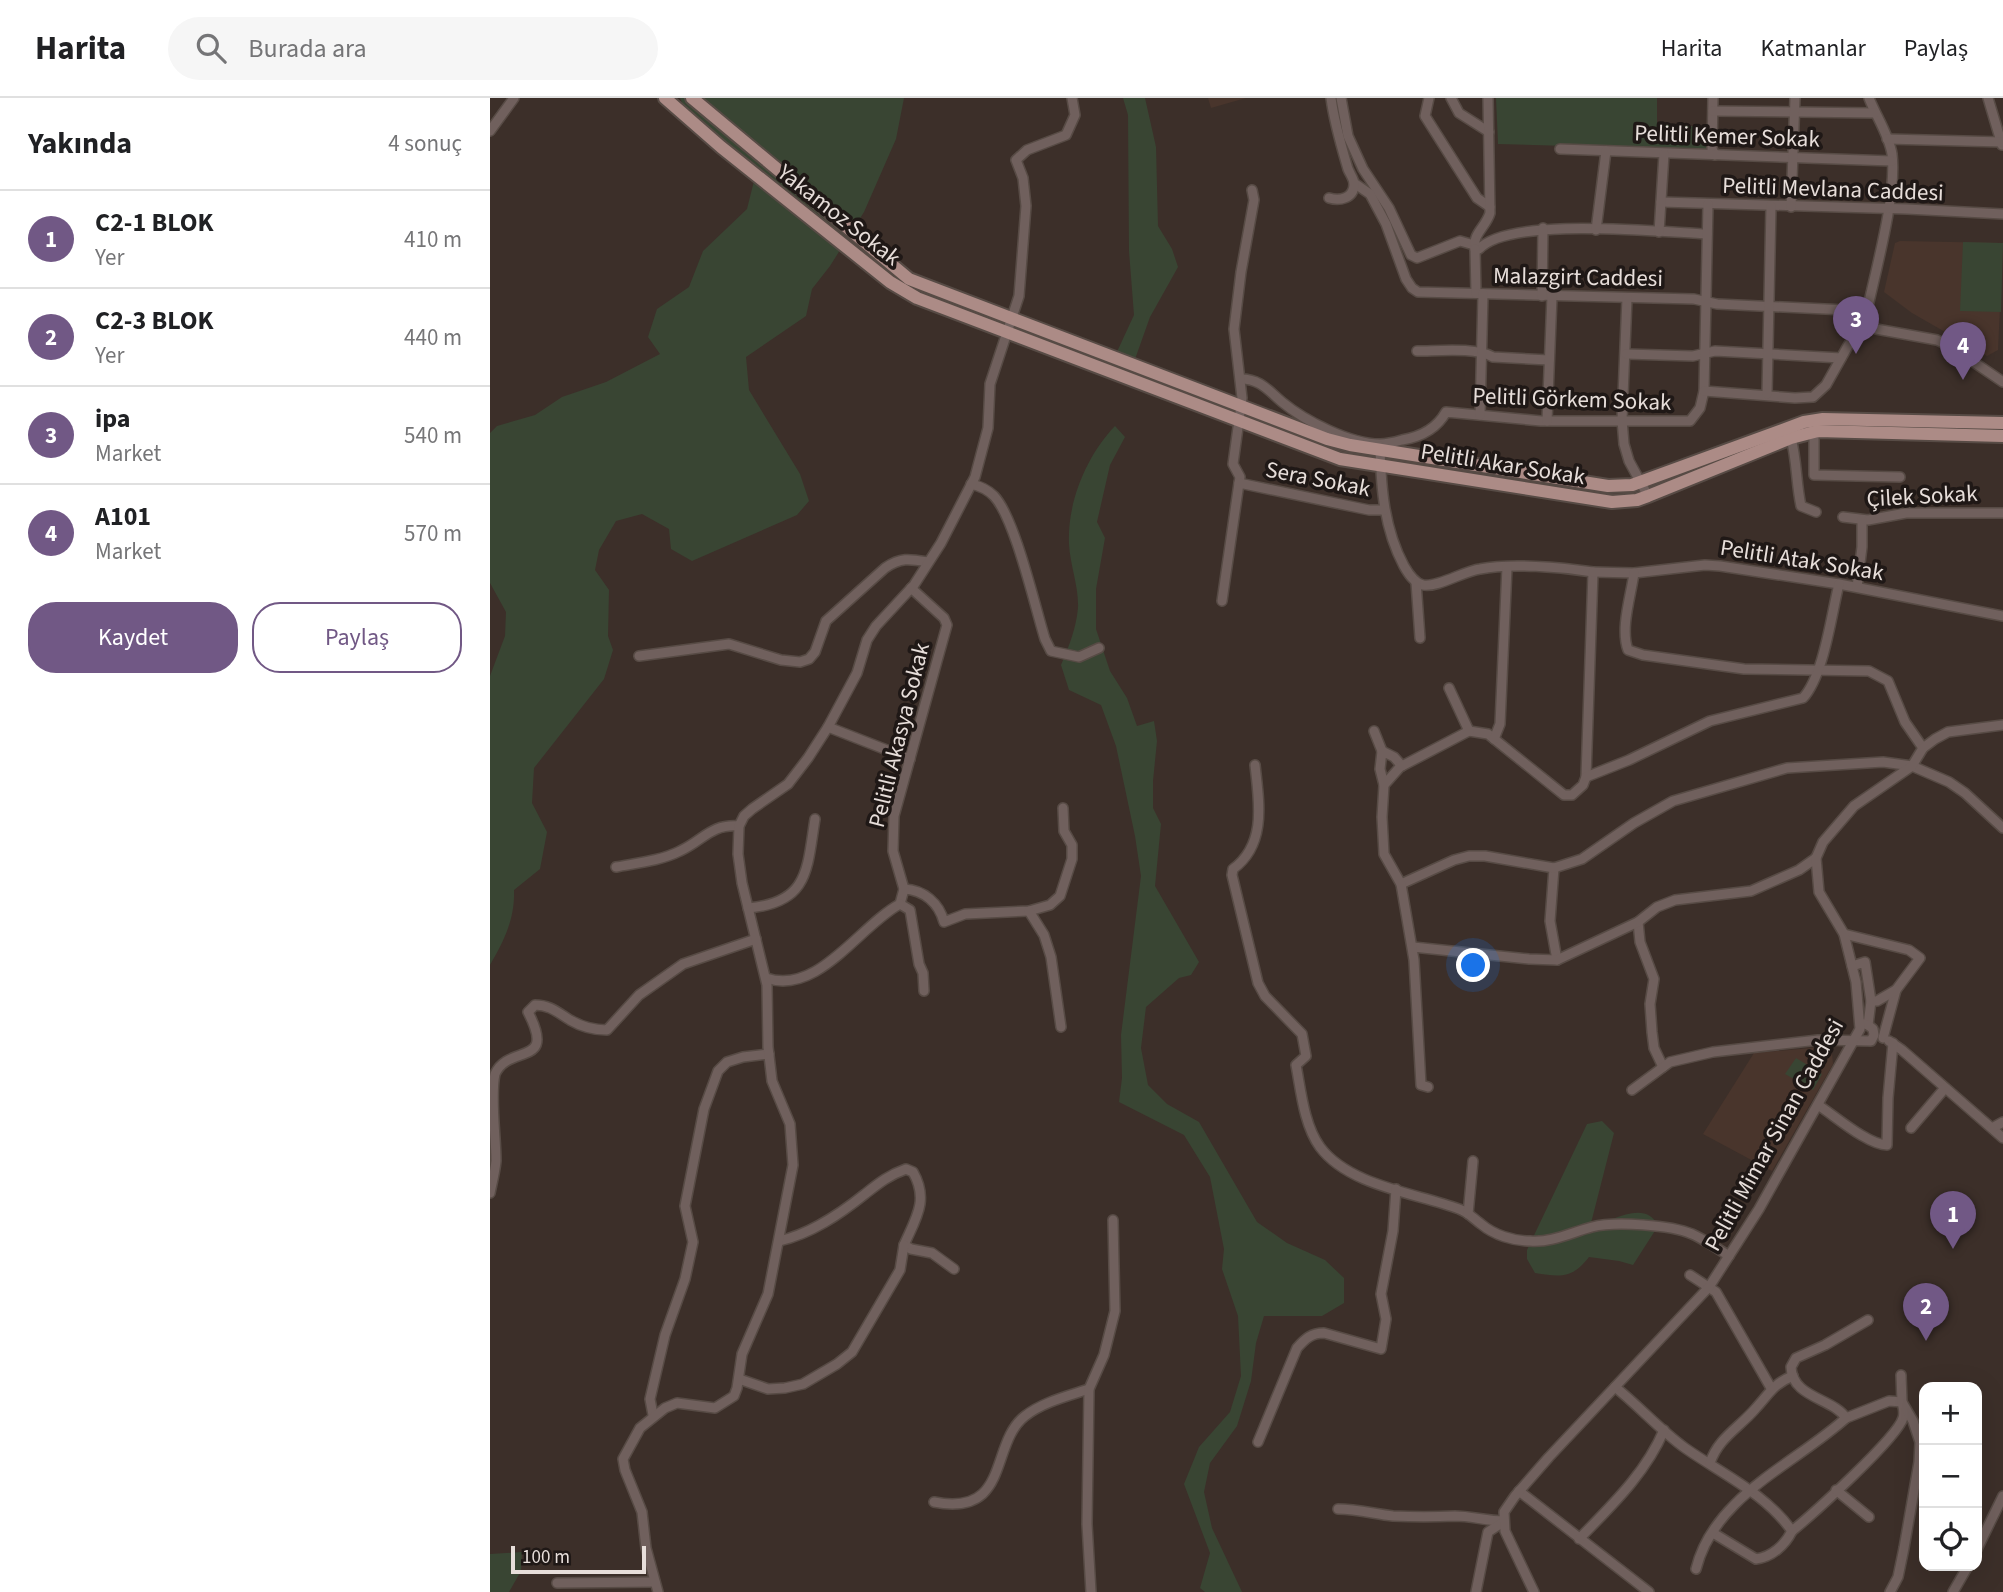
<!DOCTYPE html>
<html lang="tr">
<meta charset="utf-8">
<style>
body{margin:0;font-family:"Source Sans 3",sans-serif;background:#f6f6f6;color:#202124}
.controls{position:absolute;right:21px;bottom:21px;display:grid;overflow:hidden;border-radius:14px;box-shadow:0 7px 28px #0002}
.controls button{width:63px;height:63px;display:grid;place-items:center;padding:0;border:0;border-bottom:2px solid #e0e0e0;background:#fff;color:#202124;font:35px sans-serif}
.scale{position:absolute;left:21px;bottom:18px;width:135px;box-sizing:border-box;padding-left:7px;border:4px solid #e7deda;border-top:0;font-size:19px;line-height:24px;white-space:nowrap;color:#e7deda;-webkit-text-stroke:5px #1f1816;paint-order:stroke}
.you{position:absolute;left:984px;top:868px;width:24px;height:24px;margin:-18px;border:5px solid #fff;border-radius:50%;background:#1a73e8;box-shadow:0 0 0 10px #1a73e833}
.badge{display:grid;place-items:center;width:46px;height:46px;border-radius:50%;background:#715885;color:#fff;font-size:23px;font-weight:700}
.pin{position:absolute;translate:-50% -58px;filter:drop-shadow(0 2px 4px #0008)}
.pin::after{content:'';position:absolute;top:37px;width:24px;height:21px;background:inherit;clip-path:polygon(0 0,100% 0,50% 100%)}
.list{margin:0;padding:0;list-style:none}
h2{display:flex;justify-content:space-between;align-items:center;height:91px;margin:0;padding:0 28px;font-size:30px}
h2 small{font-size:23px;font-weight:400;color:#757577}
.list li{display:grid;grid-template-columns:46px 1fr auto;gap:21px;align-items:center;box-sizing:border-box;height:98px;padding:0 28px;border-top:2px solid #e0e0e0}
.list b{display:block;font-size:26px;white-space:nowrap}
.list p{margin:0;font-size:23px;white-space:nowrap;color:#757577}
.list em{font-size:23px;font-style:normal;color:#757577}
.actions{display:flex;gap:14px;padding:21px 28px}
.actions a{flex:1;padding:16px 0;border:2px solid #715885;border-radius:28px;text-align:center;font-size:24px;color:#715885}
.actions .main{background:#715885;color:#fff}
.icon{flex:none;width:38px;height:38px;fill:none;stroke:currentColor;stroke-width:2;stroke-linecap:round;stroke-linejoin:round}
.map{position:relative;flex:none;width:1513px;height:1494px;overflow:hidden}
header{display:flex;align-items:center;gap:42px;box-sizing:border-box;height:98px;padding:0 35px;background:#fff;border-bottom:2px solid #e0e0e0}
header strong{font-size:33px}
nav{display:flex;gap:38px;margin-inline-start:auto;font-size:24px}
.search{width:490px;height:63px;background:#f6f6f6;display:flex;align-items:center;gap:18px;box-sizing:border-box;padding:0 24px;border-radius:38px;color:#757577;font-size:26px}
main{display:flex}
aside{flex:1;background:#fff}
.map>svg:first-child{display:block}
</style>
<header>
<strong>Harita</strong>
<div class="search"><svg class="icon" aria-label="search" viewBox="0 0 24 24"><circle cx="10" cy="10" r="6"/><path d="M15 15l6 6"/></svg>Burada ara</div>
<nav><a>Harita</a><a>Katmanlar</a><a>Paylaş</a></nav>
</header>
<main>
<aside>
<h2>Yakında<small>4 sonuç</small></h2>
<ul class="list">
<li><span class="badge">1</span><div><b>C2-1 BLOK</b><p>Yer</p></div><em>410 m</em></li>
<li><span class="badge">2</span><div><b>C2-3 BLOK</b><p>Yer</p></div><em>440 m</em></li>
<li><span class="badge">3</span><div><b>ipa</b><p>Market</p></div><em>540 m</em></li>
<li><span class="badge">4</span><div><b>A101</b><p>Market</p></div><em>570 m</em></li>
</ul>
<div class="actions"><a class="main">Kaydet</a><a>Paylaş</a></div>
</aside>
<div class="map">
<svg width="1513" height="1494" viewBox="0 0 1513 1494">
<rect width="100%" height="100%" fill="#3c2f29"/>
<g fill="#49352c">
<path d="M 718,0 L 756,0 L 721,10 Z"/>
<path d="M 1410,143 L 1513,145 L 1508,252 L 1497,258 L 1422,215 L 1394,194 L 1405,145 Z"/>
<path d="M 1333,949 L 1342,955 L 1343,966 L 1282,1073 L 1213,1036 L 1264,955 Z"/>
</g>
<g fill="#394533">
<path d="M 190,0 L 414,0 L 406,41 L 374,114 L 340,168 L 322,191 L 316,218 L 256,259 L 259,292 L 310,376 L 319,403 L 307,417 L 202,463 L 181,451 L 179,431 L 152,416 L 126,423 L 109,452 L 105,472 L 119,492 L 118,538 L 123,552 L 114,581 L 44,670 L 42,705 L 57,734 L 50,771 L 24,792 C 25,821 14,843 0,867 L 0,578 L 15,538 L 16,514 L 0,485 L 0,335 L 7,328 L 45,317 L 72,299 L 116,284 L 170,256 L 158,239 L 167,211 L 199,189 L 213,153 L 257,111 L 265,79 L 193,7 Z"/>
<path d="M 633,0 L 655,0 L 666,49 L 668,128 L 682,151 L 688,169 L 660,219 L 644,264 L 626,256 L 644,217 L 639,153 L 638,17 Z"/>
<path d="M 1006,0 L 1167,0 L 1167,26 L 1219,29 L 1221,52 L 1008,46 Z"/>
<path d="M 1473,144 L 1513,145 L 1511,214 L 1470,213 Z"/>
<path d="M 625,328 L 635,339 L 620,367 L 607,424 L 615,440 L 606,491 L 606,531 L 620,573 L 637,600 L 647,628 L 664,623 L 667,643 L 663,683 L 663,710 L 671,726 L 665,788 L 709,864 L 701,877 L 689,880 L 656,909 L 651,950 L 658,987 L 677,1006 L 709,1024 L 767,1124 L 797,1145 L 835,1162 L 854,1180 L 854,1205 L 832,1218 L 774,1218 L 766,1245 L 761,1283 L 747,1328 L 720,1365 L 714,1394 L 722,1430 L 752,1494 L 715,1494 L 710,1490 L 720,1455 L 694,1386 L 709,1349 L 740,1314 L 751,1278 L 748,1218 L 732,1171 L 734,1151 L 720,1079 L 694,1037 L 629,1004 L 632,980 L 631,937 L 651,778 L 645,738 L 626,648 L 611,607 L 579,592 L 571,567 C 579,548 586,531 588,510 C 589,489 580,467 579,446 C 577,404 597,357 625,328 Z"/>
<path d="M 1306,960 L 1332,976 L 1323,992 L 1295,976 Z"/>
<path d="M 1112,1023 L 1124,1035 L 1100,1129 C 1120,1124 1156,1100 1168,1128 L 1143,1167 L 1129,1163 L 1099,1159 C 1082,1181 1071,1179 1045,1175 L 1037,1161 L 1037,1152 L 1097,1026 Z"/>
<path d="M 32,1454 L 31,1473 L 19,1494 L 0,1494 L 0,1456 Z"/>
</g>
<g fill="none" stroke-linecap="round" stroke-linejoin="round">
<g stroke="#574b45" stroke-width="12">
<g id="minor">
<path d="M 851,0 L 858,38 L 873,71 L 899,110 L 921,157 L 927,160 L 970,143 L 984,147"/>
<path d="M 939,0 L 935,18 L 987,100 L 1000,109"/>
<path d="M 961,0 L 969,15 L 999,34"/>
<path d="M 998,0 L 1000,115 C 996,129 982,136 985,151 L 989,151 C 1019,118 1170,134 1217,136"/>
<path d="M 1223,0 L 1222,51 L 1225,57"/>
<path d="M 1379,0 C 1386,18 1399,37 1402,56 C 1407,96 1386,171 1377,213 L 1380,224 L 1386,231 L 1447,242 L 1463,250 L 1513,284"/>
<path d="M 1498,0 L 1512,47"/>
<path d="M 1223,13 L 1385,15"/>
<path d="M 0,33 L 24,0"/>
<path d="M 1397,41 L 1513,44"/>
<path d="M 1070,51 L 1402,63"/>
<path d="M 864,85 L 880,96 L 896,126 L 916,181 L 922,190 L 928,194 L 1204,201 L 1227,206 L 1377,213"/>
<path d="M 839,100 C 849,103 864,101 864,86 C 864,81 860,76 858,71 C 851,47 844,24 841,0"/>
<path d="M 1171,104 L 1417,111 L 1513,116"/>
<path d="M 1301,109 L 1305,0"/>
<path d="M 1106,132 L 1116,53"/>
<path d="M 1169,134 L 1174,56"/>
<path d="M 985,151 L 986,195"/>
<path d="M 1052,198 L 1053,130"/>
<path d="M 1137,200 L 1132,322 L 1134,346 L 1139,363 L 1158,398"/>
<path d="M 927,253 C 948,253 986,249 1003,259 L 1059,262"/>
<path d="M 1136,256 L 1203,258 L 1225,253 L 1351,260"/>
<path d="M 751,281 C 770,281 778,292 792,304 C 815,323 860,346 890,346 C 897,346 905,344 912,342 C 930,339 946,332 956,314 L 1051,323 L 1200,323 L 1210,310 L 1214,293 L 1218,106"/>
<path d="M 1214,293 L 1305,300 L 1323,299 L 1336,287 L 1359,246 L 1380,224"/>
<path d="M 1277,296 L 1281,108"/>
<path d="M 990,317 L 993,196"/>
<path d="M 1057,323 L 1062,198"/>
<path d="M 1324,334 L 1324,377 L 1410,379"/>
<path d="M 1301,340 C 1307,363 1306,385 1311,408 L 1326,414"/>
<path d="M 890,348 C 891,390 894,431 914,468 C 918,475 924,485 933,487 C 947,490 974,473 990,471 C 1020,465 1071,469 1103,474 L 1096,679 L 1093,687 L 1082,697 L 1074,697 L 998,636 L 979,633"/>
<path d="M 749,385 L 750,379 L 743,366 L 752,300 L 744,231 L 751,174 L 764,102 L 762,92"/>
<path d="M 481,386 C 490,388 497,391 504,398 C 525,420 545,509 555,541 L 561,553 L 589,559 L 609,550"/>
<path d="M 1353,419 L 1378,422 L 1416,415 L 1513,415"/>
<path d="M 1103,474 L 1144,475 L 1215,467 L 1230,468 L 1349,486 L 1513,518"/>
<path d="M 1144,475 C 1141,498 1130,530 1138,552 L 1153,557 L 1254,571 L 1379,573 L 1398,583 L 1415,624 L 1433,650"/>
<path d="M 926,484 L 930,540"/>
<path d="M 1367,489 L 1372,449 L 1372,422"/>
<path d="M 732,503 L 749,385 L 879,412 L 894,412"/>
<path d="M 149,558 L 239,546 L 291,562 L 310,564 L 319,561 L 325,554 L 336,523 L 395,470 C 411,459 420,461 438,464"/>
<path d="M 338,629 L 420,661"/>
<path d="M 884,633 L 892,653"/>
<path d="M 1004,641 L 1010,626 L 1017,469"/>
<path d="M 765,667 C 769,704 777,746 743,771 L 742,777 L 768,885 L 775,898 L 812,936 L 816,958 L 806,967 C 811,993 814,1027 830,1049 C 859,1088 926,1095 969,1111 C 978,1114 984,1121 991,1126 C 1004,1137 1023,1143 1040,1143 C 1062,1145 1082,1134 1102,1129 C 1125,1123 1181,1127 1202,1136 C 1215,1142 1227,1150 1239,1158"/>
<path d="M 1096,679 L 1139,662 L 1220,623 L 1313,600 C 1334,577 1341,518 1349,486"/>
<path d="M 894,687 L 890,671 L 892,653 L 904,659 L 912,668"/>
<path d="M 126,769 C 147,765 170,763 190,753 C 214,742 220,726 249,728"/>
<path d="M 1064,770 L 1060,823 L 1067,862"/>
<path d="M 911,786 L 964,762 L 979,758 L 995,758 L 1064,770 L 1092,761 L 1144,725 L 1183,703 L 1297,670 L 1393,664 L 1422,668 L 1459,684 L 1475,695 L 1513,730"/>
<path d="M 414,791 C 434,792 449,805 454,824 L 475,816 L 539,813 L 560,807 L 570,798 L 582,761 L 582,747 L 574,733 L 573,710"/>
<path d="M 410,806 L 414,791 L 403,753 L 404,718 L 457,527 L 454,520 L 421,490"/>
<path d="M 258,810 C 319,805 317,771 325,721"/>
<path d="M 539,813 L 554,837 L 561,859 L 571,929"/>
<path d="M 1148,824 L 1150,844 L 1164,881 L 1160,906 L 1162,934 L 1164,950 L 1173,969"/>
<path d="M 1354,836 L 1419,852 L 1430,860 L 1406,892 L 1393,940"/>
<path d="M 923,849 L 1039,861 L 1067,862 L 1148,824 L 1167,809 L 1185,802 L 1261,793 L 1309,772 L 1326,760"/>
<path d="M 1362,868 L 1375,864 L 1381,903"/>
<path d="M 276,880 C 328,898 369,828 410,806 L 420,812 L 429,866 L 433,875 L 434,893"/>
<path d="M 1378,927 L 1381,903 L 1387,903 L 1406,892"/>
<path d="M 1399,943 L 1412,952 L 1513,1040"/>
<path d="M 938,989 L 931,987 L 924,862 L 911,786 L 894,756 L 892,719 L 894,687 L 910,669 L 979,633 L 959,590"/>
<path d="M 1142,992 L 1180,964 L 1223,954 L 1328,942 L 1381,943 L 1384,937 L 1383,931 L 1378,927 L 1370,925"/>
<path d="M 1328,1007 C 1345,1018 1378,1047 1397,1047 L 1398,1000 L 1403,945"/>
<path d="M 1421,1030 L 1455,990"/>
<path d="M 1502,1030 L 1513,1024"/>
<path d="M 0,1095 C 2,1085 5,1074 6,1063 C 6,1039 0,998 5,976 C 19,945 67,970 38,914 L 45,907 C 60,907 67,914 80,922 C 92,929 104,932 117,932 L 149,897 L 193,866 L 266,841"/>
<path d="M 978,1116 L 983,1063"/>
<path d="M 289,1143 C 321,1136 350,1116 375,1096 C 389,1085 399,1077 416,1071 L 423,1074 C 439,1102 426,1120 414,1147 L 421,1151 L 442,1155 L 464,1171"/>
<path d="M 1200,1177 L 1226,1194 L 1281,1290"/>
<path d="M 249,1281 L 278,1291 L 295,1290 L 313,1286 L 347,1266 L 362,1254 L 410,1172 L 414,1147"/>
<path d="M 1125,1289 C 1149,1308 1170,1332 1195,1350 C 1232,1376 1275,1395 1302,1433 C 1323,1416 1407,1340 1413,1320 C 1415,1314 1413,1309 1412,1304 L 1399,1303 L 1356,1320"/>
<path d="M 163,1317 L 160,1301 L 175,1237 L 195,1181 L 203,1144 L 195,1108 L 214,1011 L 228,973 L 237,964 L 253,959 L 279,956"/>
<path d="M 768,1344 L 807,1250 C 815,1241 821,1235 834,1235 L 891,1251 L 896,1221 L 891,1196 L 903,1133 L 906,1091"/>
<path d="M 1220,1365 C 1228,1340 1250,1329 1266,1310 C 1279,1296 1284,1285 1303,1278"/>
<path d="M 1346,1392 L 1379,1419"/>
<path d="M 1029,1393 L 1159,1494"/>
<path d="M 444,1404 C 521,1419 499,1346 535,1318 C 553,1304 578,1298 599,1291"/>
<path d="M 848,1411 C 867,1411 885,1416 903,1418 C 924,1419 944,1419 965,1418 C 981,1418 997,1423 1014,1423"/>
<path d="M 1223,1435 L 1266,1461 C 1282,1459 1295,1447 1302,1433"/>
<path d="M 1089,1441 C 1121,1408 1156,1375 1174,1332"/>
<path d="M 1487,1451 L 1513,1398"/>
<path d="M 1206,1471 C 1224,1398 1305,1366 1356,1320 C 1343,1300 1302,1300 1301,1269 L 1306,1260 L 1335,1247 L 1378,1222"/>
<path d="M 67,1485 L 165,1484"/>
<path d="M 168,1494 L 156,1450 L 152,1414 L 135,1372 L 133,1361 L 150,1330 L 175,1310 L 187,1305 L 225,1310 L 244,1298 L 247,1290 L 252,1256 L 278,1196 L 303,1067 L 300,1026 L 282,983 L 278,949 L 277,887 L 252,785 L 248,756 L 249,728 L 254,718 L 262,711 L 298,686 L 318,660 L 338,629 L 367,575 L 377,542 L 386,528 L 424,487 L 451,445 L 485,379 L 498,330 L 500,286 L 529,198 L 536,108 L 533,80 L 526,62 L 537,52 L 576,37 L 585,17 L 582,0"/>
<path d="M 601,1494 L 597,1426 L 599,1291 L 614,1257 L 625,1213 L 623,1122"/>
<path d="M 986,1494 L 998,1434 L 1013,1424"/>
<path d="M 1044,1494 L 1015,1433 L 1014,1414 L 1025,1398 L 1059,1359 L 1219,1189 L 1269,1111 L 1370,931 L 1366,884 L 1354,836 L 1329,794 L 1326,760 L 1333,744 L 1364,708 L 1422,668 L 1433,650 L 1445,641 L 1458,634 L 1513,627"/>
<path d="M 1400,1494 L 1408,1479 L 1414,1450 L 1429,1364 L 1430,1344 L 1423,1323 L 1412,1304 L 1411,1277"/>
<path d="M 1463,1494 L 1478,1468"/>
</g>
</g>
<g stroke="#574b45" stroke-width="16">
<g id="major">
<path d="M 175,0 L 231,49 L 400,184 L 427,200 L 850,361 L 1122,404 L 1147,402 L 1158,398 L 1301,340 L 1328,333 L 1513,338"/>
<path d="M 202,0 L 419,181 L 837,341 L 860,347 L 1118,388 L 1142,387 L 1314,324 L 1333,321 L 1513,325"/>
</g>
</g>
<use href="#minor" stroke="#70605d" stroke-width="9"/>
<use href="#major" stroke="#ac8b86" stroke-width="12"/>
</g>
<g text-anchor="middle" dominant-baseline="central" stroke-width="7" stroke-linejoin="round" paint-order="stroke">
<g font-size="23" fill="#e7deda" stroke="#1f1816">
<text transform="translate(1237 38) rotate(2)">Pelitli Kemer Sokak</text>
<text transform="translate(1343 91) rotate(2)">Pelitli Mevlana Caddesi</text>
<text transform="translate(349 117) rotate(38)">Yakamoz Sokak</text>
<text transform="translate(1088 179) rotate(1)">Malazgirt Caddesi</text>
<text transform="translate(1082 301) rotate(2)">Pelitli Görkem Sokak</text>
<text transform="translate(1013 366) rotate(9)">Pelitli Akar Sokak</text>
<text transform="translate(828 381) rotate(11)">Sera Sokak</text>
<text transform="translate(1432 398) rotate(-3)">Çilek Sokak</text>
<text transform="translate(1312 462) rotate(9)">Pelitli Atak Sokak</text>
<text transform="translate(409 637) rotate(-76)">Pelitli Akasya Sokak</text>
<text transform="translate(1284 1037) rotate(-61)">Pelitli Mimar Sinan Caddesi</text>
</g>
</g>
</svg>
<div class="controls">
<button>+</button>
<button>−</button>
<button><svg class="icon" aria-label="locate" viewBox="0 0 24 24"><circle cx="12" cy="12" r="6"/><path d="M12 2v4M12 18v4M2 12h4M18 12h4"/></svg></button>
</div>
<div class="scale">100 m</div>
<div class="you"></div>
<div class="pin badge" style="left:1463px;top:1151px">1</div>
<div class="pin badge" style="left:1436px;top:1243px">2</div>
<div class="pin badge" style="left:1366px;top:256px">3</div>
<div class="pin badge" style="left:1473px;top:282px">4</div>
</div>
</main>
